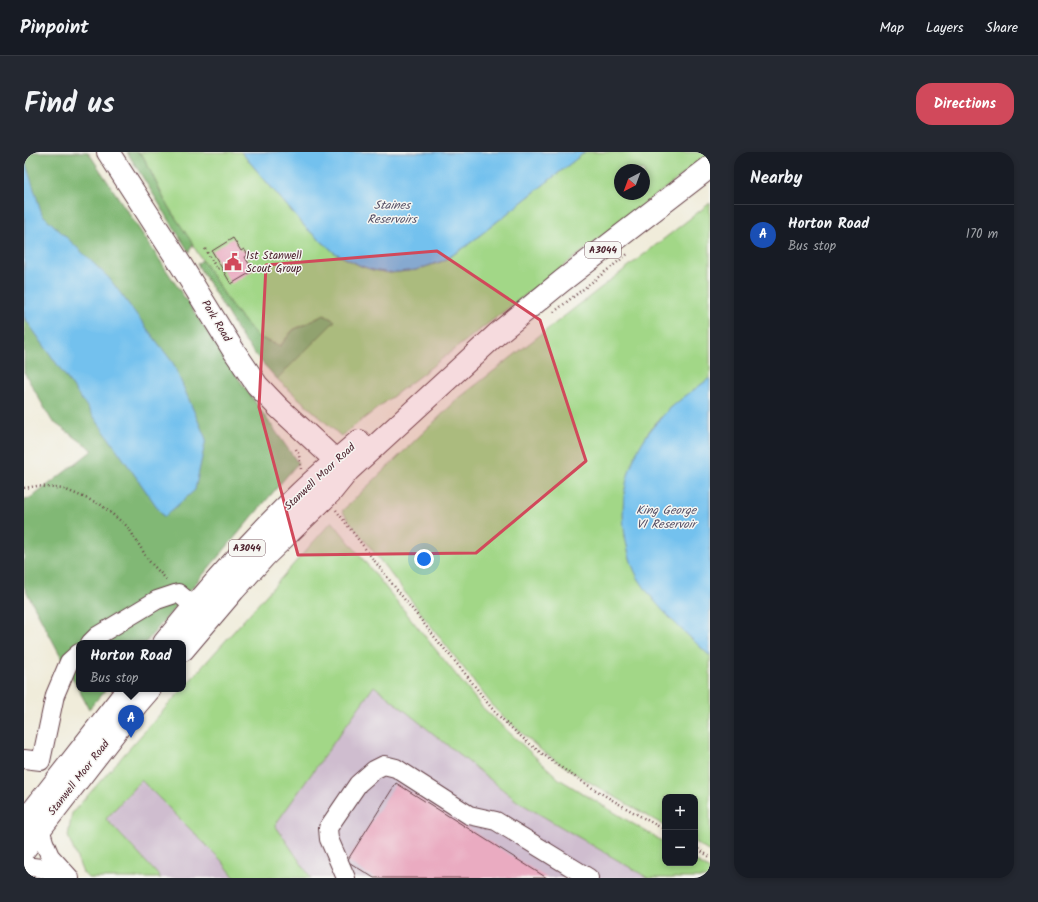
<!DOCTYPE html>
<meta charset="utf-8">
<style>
body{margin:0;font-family:Kalam,sans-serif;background:#242831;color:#f1f3f6}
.controls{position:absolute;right:12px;bottom:12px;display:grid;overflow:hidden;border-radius:8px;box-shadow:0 2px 6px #0003}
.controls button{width:36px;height:36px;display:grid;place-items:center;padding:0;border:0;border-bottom:1px solid #363941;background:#171b24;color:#f1f3f6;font:20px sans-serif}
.compass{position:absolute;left:590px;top:12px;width:36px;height:36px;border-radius:50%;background:#171b24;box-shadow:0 2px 6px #0003;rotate:221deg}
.you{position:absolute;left:400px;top:407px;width:14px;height:14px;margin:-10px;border:3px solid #fff;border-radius:50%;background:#1a73e8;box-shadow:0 0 0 6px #1a73e833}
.badge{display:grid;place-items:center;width:26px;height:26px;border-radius:50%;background:#d1495b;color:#fff;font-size:13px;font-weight:700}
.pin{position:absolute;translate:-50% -33px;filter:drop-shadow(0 1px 2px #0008)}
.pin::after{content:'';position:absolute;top:21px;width:14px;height:12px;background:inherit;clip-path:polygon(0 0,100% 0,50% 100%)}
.popup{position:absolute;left:52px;top:488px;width:110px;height:52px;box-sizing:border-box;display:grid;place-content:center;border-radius:8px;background:#171b24;filter:drop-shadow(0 1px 3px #0005);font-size:13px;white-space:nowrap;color:#9ea1a6}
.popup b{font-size:15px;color:#f1f3f6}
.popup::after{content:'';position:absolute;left:50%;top:100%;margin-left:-8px;border:8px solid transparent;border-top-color:#171b24}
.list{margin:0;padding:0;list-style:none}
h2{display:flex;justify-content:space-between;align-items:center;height:52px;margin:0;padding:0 16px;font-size:17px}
h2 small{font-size:13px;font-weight:400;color:#9ea1a6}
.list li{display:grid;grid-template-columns:26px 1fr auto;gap:12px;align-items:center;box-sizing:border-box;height:60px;padding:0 16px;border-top:1px solid #363941}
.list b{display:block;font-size:15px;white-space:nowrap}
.list p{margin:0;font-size:13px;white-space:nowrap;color:#9ea1a6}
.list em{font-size:13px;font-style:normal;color:#9ea1a6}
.map{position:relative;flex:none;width:686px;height:726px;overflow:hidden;border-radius:16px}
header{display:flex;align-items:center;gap:24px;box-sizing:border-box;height:56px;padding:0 20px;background:#171b24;border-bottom:1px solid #363941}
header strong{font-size:19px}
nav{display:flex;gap:22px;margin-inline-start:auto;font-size:14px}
.intro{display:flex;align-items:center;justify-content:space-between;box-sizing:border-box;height:96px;padding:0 24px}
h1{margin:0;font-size:28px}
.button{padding:10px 18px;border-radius:16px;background:#d1495b;color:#fff;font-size:14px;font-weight:700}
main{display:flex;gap:24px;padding:0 24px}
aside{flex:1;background:#171b24;border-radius:16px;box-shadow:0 2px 6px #0003}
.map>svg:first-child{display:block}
</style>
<header>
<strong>Pinpoint</strong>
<nav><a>Map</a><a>Layers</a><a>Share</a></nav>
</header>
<div class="intro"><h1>Find us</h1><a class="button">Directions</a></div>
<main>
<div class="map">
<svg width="686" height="726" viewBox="0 0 686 726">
<rect width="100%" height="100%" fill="#f6f6f2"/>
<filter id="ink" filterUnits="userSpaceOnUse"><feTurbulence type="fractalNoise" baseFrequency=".025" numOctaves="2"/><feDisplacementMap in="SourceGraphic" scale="8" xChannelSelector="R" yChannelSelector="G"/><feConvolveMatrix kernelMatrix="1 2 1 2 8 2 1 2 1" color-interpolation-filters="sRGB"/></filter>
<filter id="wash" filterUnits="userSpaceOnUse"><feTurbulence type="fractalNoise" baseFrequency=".012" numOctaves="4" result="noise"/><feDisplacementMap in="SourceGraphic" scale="16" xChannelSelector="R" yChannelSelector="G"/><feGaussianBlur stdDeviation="0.9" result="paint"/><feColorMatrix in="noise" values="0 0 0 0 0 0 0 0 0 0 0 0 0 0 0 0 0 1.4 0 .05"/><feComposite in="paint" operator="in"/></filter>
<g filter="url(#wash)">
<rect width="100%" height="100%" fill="#f0ecda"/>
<g fill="#cfbdcf">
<path d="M 350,533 L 493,649 L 624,726 L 287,726 L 251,673 Z"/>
<path d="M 117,628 L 197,708 L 211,726 L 137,726 L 82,667 Z"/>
</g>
<g fill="#a2d787" stroke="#767b59" fill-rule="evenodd">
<path d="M 113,0 L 217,0 L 282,76 L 311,101 L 337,114 L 349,118 L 366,121 L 392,118 L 419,109 L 441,95 L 561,0 L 686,0 L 686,2 L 317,284 L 253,227 L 311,169 L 300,163 L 269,178 L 256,194 L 234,185 L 209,156 L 143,53 L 119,4 ZM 596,18 L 620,18 L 620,42 L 596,42 Z"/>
<path d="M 686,51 L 686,226 L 649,254 L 635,267 L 623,282 L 601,384 L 606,406 L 615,427 L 646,466 L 686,504 L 686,700 L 671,691 L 671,645 L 641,645 L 641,674 L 555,624 L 518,599 L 472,558 L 318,359 L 435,246 Z"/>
<path d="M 308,369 L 458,555 L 535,627 L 641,691 L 641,711 L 671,711 L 671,709 L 686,718 L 686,726 L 624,726 L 493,649 L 350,534 L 251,673 L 287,726 L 211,726 L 197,708 L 117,628 L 82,667 L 137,726 L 64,726 L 59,721 L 44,684 L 48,661 Z"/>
</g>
<g fill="#81b874" stroke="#666c50">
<path d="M 0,0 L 64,0 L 210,220 L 274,311 L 121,491 L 55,491 L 55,537 L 82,537 L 65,557 L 0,435 L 0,347 L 7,346 L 69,298 L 28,269 L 0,220 Z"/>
<path d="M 103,0 L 113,0 L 119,4 L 143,53 L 169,92 L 165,100 Z"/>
<path d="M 178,108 L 209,156 L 234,185 L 256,194 L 269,178 L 300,163 L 311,169 L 253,227 L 235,207 L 219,187 L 173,112 Z"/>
</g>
<g fill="#73c1ee" stroke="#5e708c">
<path d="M 217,0 L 561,0 L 441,95 L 419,109 L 392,118 L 366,121 L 349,118 L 337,114 L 311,101 L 282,76 Z"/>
<path d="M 0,6 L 18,62 L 85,126 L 149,211 L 182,287 L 171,338 L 140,365 L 0,165 Z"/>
<path d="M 686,226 L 686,504 C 661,480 634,458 616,429 C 610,420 606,408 604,398 C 592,351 602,304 635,268 C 649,251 669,239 686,226 Z"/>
</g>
<g id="blocks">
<g fill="#eaabc1">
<path d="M 209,86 L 217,99 L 220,97 L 224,103 L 221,105 L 229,119 L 207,132 L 188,99 Z"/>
<path d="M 372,631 L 523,726 L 350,726 L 323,709 Z"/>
</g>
</g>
</g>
<g filter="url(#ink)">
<use href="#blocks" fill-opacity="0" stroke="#633e45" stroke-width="1"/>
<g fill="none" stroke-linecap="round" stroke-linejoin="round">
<g stroke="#633e45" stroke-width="20">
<g id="minor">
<path d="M 66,491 L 73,484 L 133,448 L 154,441 L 170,454"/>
<path d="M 0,607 L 17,609 L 31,543 L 45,510 L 55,501"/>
<path d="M 16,676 L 20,690 L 26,704 L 46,726"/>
<path d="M 0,714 L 17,716 L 41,726"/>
<path d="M 322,726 L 305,687 L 304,676 L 334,632 L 350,618 L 360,613 L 372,616 L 445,663 L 472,669 L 565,726"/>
</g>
</g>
<g stroke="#633e45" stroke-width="24">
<g id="major">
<path d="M 84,0 L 157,113 L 208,196 L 233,233 L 254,255 L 323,319"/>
<path d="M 140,491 C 182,439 227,388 276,341 C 295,323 315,306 335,289"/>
<path d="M 159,498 L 210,438 L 241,404 L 307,340 L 324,319 L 473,182 L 538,129 L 686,15"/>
<path d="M 0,670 L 104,537"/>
<path d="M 0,698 L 113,552 L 126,537"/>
</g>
</g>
<g stroke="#633e45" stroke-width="2.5" stroke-dasharray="1 3" stroke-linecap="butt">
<path d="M 181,97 L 193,117 L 197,115"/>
<path d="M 530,160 L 605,101"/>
<path d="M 272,297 L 275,303 L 277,317"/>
<path d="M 0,336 L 13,334 L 40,337 L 76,352 L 104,375 L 125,409 L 144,429"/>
<path d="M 312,358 C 351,410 391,462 433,512 C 439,519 445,526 450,533 C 459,545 468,558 479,568 C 526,614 584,646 641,678"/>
<path d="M 671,695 L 686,705"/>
</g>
<use href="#minor" stroke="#fff" stroke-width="18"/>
<use href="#major" stroke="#fff" stroke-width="22"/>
</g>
</g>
<path fill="#d1495b" fill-opacity="0.2" stroke="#d1495b" stroke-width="3" stroke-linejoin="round" d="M 413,99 L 516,168 L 562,309 L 452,401 L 274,403 L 235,255 L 242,113 Z"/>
<defs>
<g id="civic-bare" transform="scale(1.38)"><path d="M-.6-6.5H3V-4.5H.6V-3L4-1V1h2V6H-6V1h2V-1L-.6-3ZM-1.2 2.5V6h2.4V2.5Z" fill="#d1495b" stroke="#f6f6f2" stroke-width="2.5" paint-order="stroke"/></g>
</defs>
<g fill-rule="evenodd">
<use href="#civic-bare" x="209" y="110"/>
</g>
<g text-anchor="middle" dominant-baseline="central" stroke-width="3" stroke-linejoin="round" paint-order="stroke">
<g fill="#f6f6f2" stroke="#7e6067" stroke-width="1">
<rect x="561" y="90" width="36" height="16" rx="3"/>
<rect x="205" y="388" width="36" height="16" rx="3"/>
</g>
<g font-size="10" font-weight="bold" fill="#4a1f2b">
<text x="579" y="98">A3044</text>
<text x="223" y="396">A3044</text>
</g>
<g font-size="11" fill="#4a1f2b" stroke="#f6f6f2" text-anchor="start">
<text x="222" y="104">1st Stanwell<tspan x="222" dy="13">Scout Group</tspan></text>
</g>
<g font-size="11" fill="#4a1f2b" stroke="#f6f6f2">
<text transform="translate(192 169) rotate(59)">Park Road</text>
<text transform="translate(296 325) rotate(-43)">Stanwell Moor Road</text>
<text transform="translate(55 626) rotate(-52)">Stanwell Moor Road</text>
</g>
<g font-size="12" font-style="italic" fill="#565066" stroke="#f6f6f2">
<text x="368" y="53">Staines<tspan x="368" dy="14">Reservoirs</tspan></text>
<text x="642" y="358">King George<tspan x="642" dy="14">VI Reservoir</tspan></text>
</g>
</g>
</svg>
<div class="controls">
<button>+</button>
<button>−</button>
</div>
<svg class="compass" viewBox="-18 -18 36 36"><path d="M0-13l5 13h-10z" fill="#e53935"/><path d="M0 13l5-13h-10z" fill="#9ea1a6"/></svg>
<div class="you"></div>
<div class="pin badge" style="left:107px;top:586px;background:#1a4fb4">A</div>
<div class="popup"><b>Horton Road</b>Bus stop</div>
</div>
<aside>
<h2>Nearby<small></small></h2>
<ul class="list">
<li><span class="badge" style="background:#1a4fb4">A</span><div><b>Horton Road</b><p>Bus stop</p></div><em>170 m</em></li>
</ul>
</aside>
</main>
